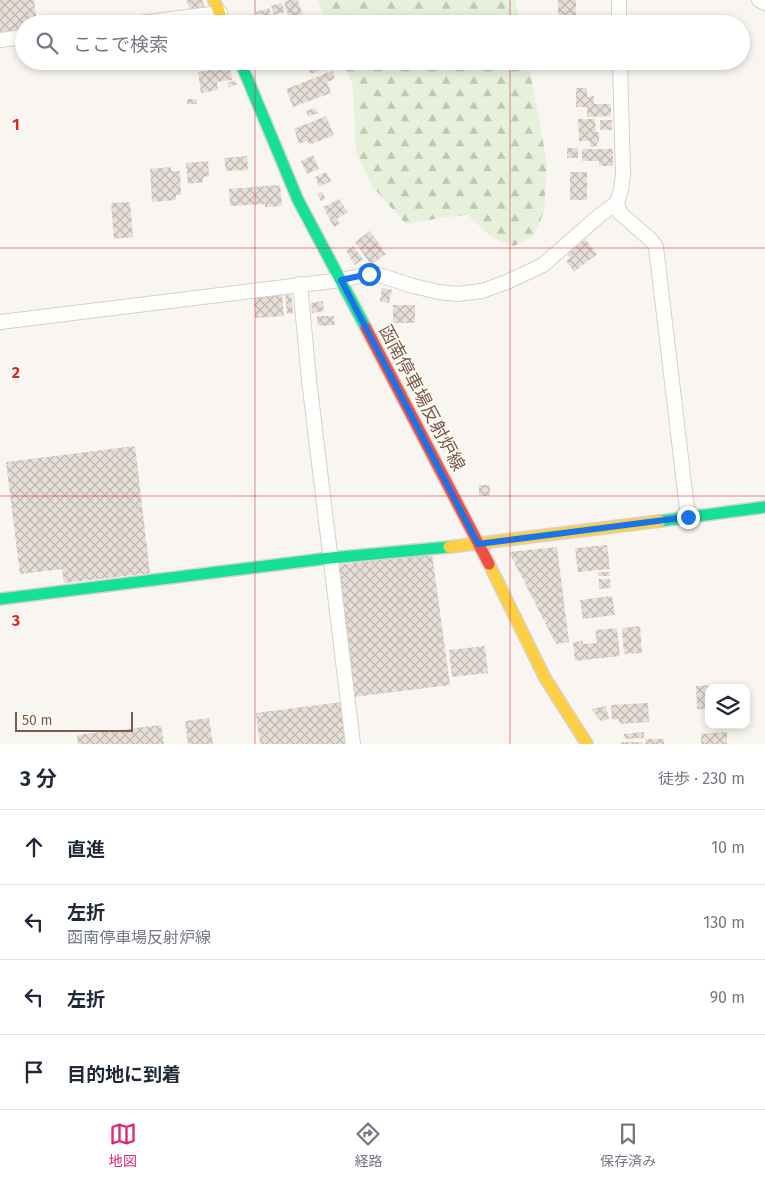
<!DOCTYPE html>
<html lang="ja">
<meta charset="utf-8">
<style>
body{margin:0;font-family:"Fira Sans","Noto Sans JP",sans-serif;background:#f6f6f7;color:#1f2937}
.controls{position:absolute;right:15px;bottom:15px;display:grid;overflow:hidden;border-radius:10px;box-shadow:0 2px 8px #0003}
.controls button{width:45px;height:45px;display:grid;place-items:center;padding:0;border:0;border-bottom:1px solid #e0e1e3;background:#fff;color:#1f2937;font:25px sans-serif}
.scale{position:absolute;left:15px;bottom:12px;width:118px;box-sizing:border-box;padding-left:5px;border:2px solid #7a5c4d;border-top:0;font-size:14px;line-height:18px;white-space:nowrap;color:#7a5c4d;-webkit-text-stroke:4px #fffaf3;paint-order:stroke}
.stop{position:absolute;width:15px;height:15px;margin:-11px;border:4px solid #1a73e8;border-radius:50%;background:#fff}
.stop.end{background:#1a73e8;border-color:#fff;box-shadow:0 1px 5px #0008}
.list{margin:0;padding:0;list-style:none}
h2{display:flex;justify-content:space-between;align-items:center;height:65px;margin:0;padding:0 20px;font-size:21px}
h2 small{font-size:16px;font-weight:400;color:#747a83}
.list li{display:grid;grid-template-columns:32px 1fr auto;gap:15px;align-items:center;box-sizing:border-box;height:75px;padding:0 20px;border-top:1px solid #e0e1e3}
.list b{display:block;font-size:19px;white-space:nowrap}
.list p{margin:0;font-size:16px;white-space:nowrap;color:#747a83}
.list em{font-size:16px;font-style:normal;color:#747a83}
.icon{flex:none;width:28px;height:28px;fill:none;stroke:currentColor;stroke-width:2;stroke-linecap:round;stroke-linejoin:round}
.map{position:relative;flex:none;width:765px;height:744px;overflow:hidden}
.search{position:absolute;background:#fff;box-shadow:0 2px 8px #0003;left:15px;right:15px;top:15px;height:55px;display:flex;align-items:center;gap:12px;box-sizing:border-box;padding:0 18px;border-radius:28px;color:#747a83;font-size:19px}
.sheet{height:365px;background:#fff}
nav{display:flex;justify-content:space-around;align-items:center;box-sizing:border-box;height:70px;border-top:1px solid #e0e1e3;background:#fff;font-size:14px;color:#747a83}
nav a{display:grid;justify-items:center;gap:2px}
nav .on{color:#db2777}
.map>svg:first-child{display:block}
</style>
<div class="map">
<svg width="765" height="744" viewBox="0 0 765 744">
<defs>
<pattern id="forest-firs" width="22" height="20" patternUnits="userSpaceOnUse" patternTransform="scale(1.25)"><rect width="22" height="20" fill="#e7f0db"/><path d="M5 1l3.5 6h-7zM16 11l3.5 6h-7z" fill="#c0c6b4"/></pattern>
<pattern id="building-cross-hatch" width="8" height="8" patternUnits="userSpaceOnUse" patternTransform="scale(1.25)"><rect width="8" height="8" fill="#e6ded7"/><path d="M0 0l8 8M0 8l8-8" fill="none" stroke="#bfb7b1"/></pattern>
</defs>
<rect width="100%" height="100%" fill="#f9f5f0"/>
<g fill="url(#forest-firs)">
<path d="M 318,0 L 515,0 L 520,24 L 326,24 Z"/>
<path d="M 342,61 L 528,61 L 547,163 L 544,212 L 534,236 L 514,246 L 492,238 L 468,215 L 446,217 L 406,224 L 372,186 L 356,152 L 353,86 Z"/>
</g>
<g fill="url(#building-cross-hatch)">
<path d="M 0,0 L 34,0 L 37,24 L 24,24 L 24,31 L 0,34 Z"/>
<path d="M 186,0 L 202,0 L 206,10 L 191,11 Z"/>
<path d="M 289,0 L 298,0 L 305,24 L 291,24 L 284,2 Z"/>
<rect x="558" y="0" width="18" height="17"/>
<path d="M 282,3 L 285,12 L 274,15 L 271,6 Z"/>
<path d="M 269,8 L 272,18 L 259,22 L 256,12 Z"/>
<path d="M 250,14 L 253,22 L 241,24 L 239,17 Z"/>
<rect x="586" y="21" width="23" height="3"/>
<path d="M 306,61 L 320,61 L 323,69 L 311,74 Z"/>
<path d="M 570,61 L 609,61 L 609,65 L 570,66 Z"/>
<path d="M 230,67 L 232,80 L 217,82 L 218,90 L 201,93 L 198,72 Z"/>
<path d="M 332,71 L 335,79 L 327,82 L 331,93 L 293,107 L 286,89 Z"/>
<path d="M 235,80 L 237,84 L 229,88 L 227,83 Z"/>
<path d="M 576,88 L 587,88 L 587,97 L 594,96 L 594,104 L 611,104 L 611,116 L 587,117 L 587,107 L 576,107 Z"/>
<rect x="187" y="99" width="10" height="5"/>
<path d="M 315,108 L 318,113 L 308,117 L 306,111 Z"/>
<path d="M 326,116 L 334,135 L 309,145 L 307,141 L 299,144 L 294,129 Z"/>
<path d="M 578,119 L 595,119 L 596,132 L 599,132 L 599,142 L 597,142 L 597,146 L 590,147 L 590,141 L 579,141 Z"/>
<rect x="600" y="120" width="12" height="10"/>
<rect x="567" y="148" width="11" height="10"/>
<path d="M 582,149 L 613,149 L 613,166 L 599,166 L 599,161 L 582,161 Z"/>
<path d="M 313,155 L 319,169 L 307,174 L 301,161 Z"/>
<path d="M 247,156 L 248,170 L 226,171 L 224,158 Z"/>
<path d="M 208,161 L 209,176 L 203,177 L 203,182 L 188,184 L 186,163 Z"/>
<path d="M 171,167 L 171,171 L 180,171 L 181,195 L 176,195 L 176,200 L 152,202 L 150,169 Z"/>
<path d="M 326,172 L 331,181 L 319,187 L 315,177 Z"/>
<rect x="570" y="172" width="17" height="28"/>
<path d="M 280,185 L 282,206 L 265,207 L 265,204 L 230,206 L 229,189 Z"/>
<path d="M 322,192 L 326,199 L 321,201 L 317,194 Z"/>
<path d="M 339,199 L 348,212 L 337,219 L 340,224 L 334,227 L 323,207 Z"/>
<path d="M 130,202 L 133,237 L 114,239 L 111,203 Z"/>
<path d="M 370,231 L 386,254 L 371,265 L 355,242 Z"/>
<path d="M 585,239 L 597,254 L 574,272 L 566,261 L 570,258 L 567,254 Z"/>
<path d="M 353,246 L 363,259 L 355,265 L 346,251 Z"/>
<path d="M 382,288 L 392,290 L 389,303 L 380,301 Z"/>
<path d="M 291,292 L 293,313 L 287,314 L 285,293 Z"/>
<path d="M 282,295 L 284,316 L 255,318 L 254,297 Z"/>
<path d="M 323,301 L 324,311 L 312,313 L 311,303 Z"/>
<rect x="393" y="305" width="22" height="18"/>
<path d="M 317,316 L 334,316 L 335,325 L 318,326 Z"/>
<path d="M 135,446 L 150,573 L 64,583 L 62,569 L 20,574 L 6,462 Z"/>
<rect x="479" y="485" width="11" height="11"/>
<path d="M 607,545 L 610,569 L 578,572 L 575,548 Z"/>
<path d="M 557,547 L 569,642 L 556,644 L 509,552 Z"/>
<path d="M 432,554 L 450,685 L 353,697 L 338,565 Z"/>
<rect x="598" y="572" width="12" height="4"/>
<path d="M 599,579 L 610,579 L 611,588 L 599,589 Z"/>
<path d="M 612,596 L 615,615 L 583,619 L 580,600 Z"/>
<path d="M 640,626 L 642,653 L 624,654 L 622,628 Z"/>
<path d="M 617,628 L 620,656 L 575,661 L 573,642 L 583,641 L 583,644 L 597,643 L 595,630 Z"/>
<path d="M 485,646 L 488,673 L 452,677 L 449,650 Z"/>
<path d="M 722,685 L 722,688 L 709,688 L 707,709 L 697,709 L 696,686 Z"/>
<path d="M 342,702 L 347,744 L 260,744 L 256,713 Z"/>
<path d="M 648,703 L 649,722 L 619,724 L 619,719 L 612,720 L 611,705 Z"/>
<path d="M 606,706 L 609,719 L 601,721 L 591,709 Z"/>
<path d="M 209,718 L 213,744 L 188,744 L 185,721 Z"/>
<path d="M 161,725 L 164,744 L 78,744 L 77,735 Z"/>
<path d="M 644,732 L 644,738 L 625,739 L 624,734 Z"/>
<path d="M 727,732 L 727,744 L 701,744 L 701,734 Z"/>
<rect x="645" y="739" width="19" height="5"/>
<rect x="621" y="742" width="21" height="2"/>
</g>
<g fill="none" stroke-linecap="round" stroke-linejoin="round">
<g stroke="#d7d1cb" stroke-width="16">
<g id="street">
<path d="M 619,0 L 619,24"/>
<path d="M 759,0 L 765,3"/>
<path d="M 131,24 L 220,13"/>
<path d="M 0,40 L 24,37"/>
<path d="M 620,61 L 623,174 L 621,190 L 617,203 L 620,213 L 651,240 L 656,247 L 688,517"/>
<path d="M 300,284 L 309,380 L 353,744"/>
<path d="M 0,322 L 341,280 L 369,274 L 376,274 L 413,286 L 439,292 L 457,294 L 482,291 L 507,282 L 543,265 L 600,215 L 617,203"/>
</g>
</g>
<g stroke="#d9d2cb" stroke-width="14">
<g id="fast">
<path d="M 240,61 L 298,200 L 366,328"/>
<path d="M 660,521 L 765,507"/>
<path d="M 0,599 L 330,558 L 449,547"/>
</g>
</g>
<g stroke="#d9d2cb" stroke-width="14">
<g id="slow">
<path d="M 214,0 L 224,24"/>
<path d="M 449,547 L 660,521"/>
<path d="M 489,564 L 545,678 L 587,744"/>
</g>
</g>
<g stroke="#d9d2cb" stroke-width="14">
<path id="jam" d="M 366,328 L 489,564"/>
</g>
<use href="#street" stroke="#fefefd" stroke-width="14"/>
<use href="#fast" stroke="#16e098" stroke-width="11"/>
<use href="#slow" stroke="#ffcf43" stroke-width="11"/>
<use href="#jam" stroke="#f24e42" stroke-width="11"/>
</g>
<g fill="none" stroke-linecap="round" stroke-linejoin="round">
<path stroke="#1a73e8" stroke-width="6" d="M 369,274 L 341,280 L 478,544 L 688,517"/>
</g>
<path fill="none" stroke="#d62828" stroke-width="1" stroke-opacity="0.55" d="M 255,0 L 255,24M 510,0 L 510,24M 255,61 L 255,744M 510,61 L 510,744M 0,248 L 765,248M 0,496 L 765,496"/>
<g text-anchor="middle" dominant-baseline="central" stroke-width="4.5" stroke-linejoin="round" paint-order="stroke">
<g font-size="18" fill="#7a5c4d" stroke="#fffaf3">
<text transform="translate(422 398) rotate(62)">函南停車場反射炉線</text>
</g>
</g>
<g font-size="16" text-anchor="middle" font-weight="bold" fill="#d62828" stroke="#fffaf3" stroke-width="4.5" stroke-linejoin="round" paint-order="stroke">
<text x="16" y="130">1</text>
<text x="16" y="378">2</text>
<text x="16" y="626">3</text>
</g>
</svg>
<div class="controls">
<button><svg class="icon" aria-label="layers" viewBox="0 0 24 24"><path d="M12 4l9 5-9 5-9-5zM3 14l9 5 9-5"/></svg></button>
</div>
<div class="scale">50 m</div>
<div class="stop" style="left:369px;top:274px"></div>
<div class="stop end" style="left:688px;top:517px"></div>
<div class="search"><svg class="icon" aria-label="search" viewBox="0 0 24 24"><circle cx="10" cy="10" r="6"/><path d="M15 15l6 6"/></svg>ここで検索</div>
</div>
<section class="sheet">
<h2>3 分<small>徒歩 · 230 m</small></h2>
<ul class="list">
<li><svg class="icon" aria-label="ahead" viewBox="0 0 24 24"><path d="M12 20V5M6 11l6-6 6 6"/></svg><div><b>直進</b></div><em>10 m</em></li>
<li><svg class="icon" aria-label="left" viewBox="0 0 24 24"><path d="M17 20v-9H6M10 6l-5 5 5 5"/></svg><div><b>左折</b><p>函南停車場反射炉線</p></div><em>130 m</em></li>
<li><svg class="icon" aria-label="left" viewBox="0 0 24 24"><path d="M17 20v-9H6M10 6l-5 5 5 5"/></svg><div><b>左折</b></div><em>90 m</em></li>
<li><svg class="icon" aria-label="arrive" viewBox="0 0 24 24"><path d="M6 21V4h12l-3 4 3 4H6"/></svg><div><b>目的地に到着</b></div></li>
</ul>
</section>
<nav>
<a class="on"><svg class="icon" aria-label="map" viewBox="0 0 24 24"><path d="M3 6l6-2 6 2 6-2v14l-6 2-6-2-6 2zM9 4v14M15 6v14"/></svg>地図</a>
<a><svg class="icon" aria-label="directions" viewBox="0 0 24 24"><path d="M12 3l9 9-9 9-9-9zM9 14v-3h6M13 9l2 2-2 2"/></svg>経路</a>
<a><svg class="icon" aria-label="saved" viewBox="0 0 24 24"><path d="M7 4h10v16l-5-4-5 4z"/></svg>保存済み</a>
</nav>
